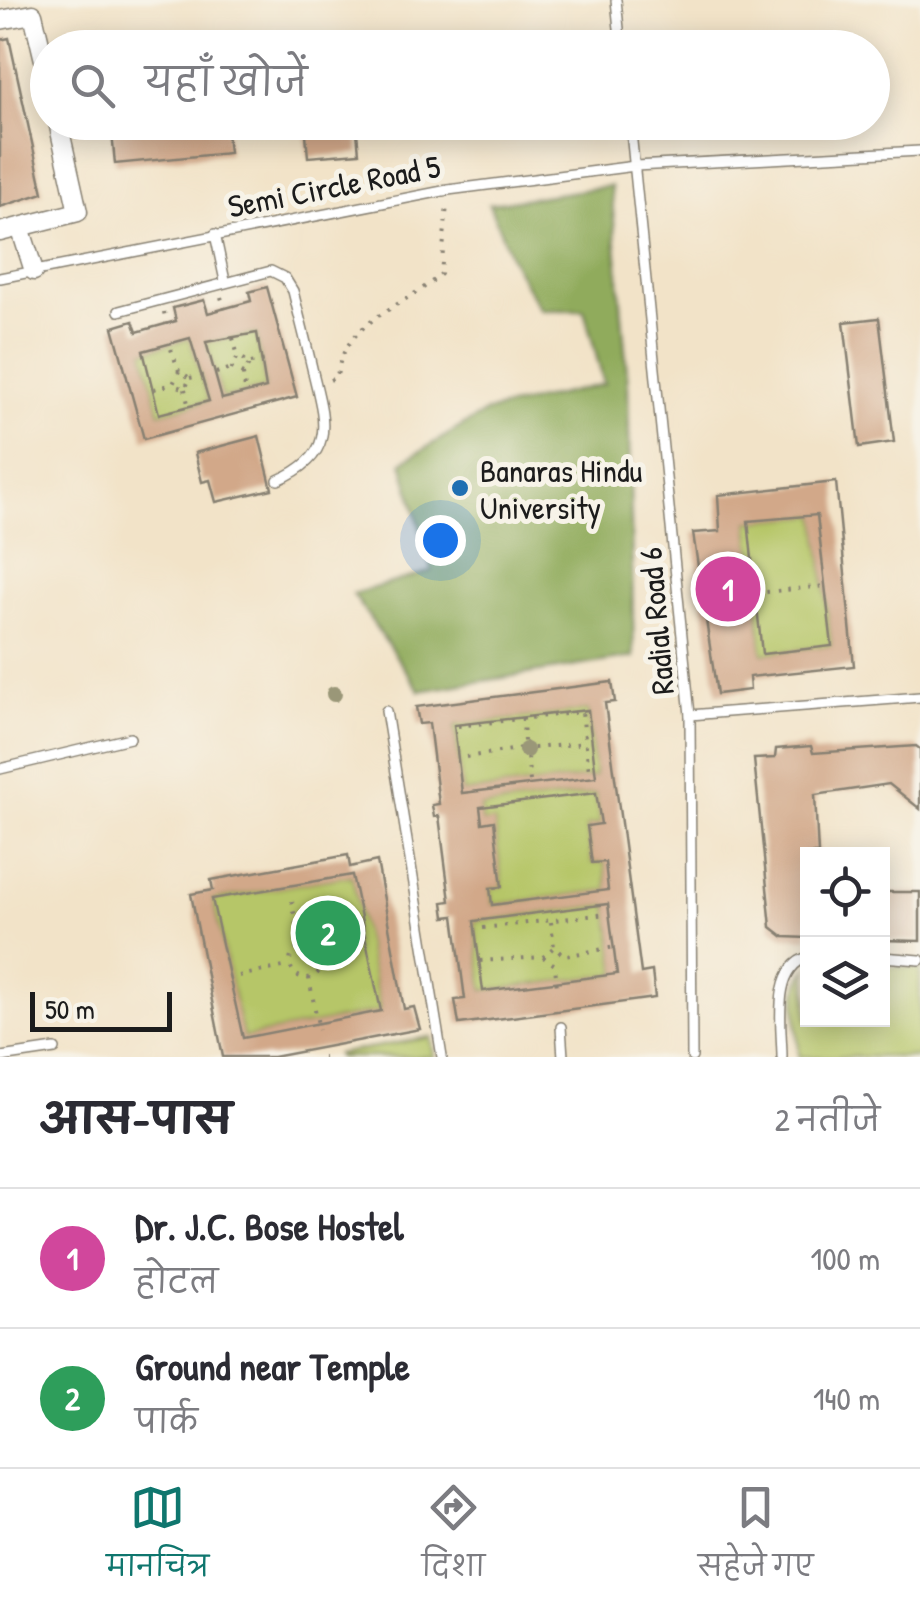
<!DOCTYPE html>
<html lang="hi">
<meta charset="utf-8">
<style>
body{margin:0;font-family:"Patrick Hand","Playpen Sans Deva",sans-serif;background:#f2f2f3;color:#2b2b33}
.controls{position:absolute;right:30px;bottom:30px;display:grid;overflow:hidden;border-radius:0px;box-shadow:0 5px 25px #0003}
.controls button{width:90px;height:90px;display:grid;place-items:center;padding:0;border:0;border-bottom:2px solid #e1e1e2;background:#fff;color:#2b2b33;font:50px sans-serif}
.scale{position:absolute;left:30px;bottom:25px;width:142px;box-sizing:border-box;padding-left:10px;border:5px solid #1c1c1c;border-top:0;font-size:28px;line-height:35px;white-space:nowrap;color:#1c1c1c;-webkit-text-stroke:8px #f7f3e8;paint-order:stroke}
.you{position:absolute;left:440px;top:540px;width:35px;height:35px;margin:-25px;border:8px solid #fff;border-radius:50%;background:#1a73e8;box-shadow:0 0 0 15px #1a73e833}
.badge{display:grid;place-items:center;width:65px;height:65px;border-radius:50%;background:#0f766e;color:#fff;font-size:32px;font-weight:700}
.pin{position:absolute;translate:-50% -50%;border:5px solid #fff;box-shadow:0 2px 10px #0006}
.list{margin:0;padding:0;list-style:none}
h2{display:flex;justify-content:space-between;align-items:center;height:130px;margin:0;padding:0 40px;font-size:42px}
h2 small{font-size:32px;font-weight:400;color:#7c7c81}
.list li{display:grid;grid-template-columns:65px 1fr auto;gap:30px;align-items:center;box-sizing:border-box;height:140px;padding:0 40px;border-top:2px solid #e1e1e2}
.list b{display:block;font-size:38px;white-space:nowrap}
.list p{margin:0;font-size:32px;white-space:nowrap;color:#7c7c81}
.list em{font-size:32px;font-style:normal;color:#7c7c81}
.icon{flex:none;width:55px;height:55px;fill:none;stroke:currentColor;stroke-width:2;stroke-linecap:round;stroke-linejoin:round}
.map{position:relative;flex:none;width:920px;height:1057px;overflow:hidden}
.search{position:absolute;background:#fff;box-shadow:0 5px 25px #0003;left:30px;right:30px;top:30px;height:110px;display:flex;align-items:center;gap:25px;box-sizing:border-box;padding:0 35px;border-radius:55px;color:#7c7c81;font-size:38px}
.sheet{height:410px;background:#fff}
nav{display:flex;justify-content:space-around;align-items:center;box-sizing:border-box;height:140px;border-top:2px solid #e1e1e2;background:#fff;font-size:28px;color:#7c7c81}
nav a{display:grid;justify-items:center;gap:5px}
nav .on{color:#0f766e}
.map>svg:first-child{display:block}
</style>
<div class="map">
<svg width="920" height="1057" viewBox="0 0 920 1057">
<rect width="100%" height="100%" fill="#f7f3e8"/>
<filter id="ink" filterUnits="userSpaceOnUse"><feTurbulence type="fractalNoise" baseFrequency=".01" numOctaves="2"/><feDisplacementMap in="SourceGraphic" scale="20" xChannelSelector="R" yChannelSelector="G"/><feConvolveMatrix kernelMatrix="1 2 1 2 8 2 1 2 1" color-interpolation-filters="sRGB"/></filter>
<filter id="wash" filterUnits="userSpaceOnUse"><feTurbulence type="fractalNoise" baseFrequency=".0048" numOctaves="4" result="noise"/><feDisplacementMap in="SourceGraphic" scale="40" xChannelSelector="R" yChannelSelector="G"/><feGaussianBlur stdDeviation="2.25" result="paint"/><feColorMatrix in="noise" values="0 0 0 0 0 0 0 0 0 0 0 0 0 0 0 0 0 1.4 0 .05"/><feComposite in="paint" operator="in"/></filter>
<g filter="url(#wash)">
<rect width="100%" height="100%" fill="#f2e3c8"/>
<g fill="#b6c668" stroke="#697142" stroke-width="2.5">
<path d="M 257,333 L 266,388 L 222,399 L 206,342 Z"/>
<path d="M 190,338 L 209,401 L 159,414 L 143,351 Z"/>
<path d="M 817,515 L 832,646 L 762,654 L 748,521 Z"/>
<path d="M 588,710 L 596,777 L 462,793 L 454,725 Z"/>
<path d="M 596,793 L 601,824 L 587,826 L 592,863 L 605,862 L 608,890 L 492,905 L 490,888 L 502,886 L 494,822 L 482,823 L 480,807 Z"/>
<path d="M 352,875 L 381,1011 L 243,1038 L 212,899 Z"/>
<path d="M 608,904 L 617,974 L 483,991 L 474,921 Z"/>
<path d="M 883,966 L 920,968 L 920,1057 L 799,1057 C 799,1028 788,992 807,969 L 808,1019 L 882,1019 Z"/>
<path d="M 431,1037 L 434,1057 L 338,1057 L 337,1054 Z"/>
</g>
<path fill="#90ab5c" stroke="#56643c" stroke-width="2.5" d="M 611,186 L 628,384 L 634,657 L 420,691 L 353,594 L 432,571 L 402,462 L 486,412 L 604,384 L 584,310 L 541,310 L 514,265 L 489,204 Z"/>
<g id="blocks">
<g fill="#d2a889" fill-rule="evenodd">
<path d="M 516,35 L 518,48 L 481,48 L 481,37 Z"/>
<path d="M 9,38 L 43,193 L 0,207 L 0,40 Z"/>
<path d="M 111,122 L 226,122 L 229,153 L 115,164 Z"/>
<path d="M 305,122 L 356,122 L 359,153 L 308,157 Z"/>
<path d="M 481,122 L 539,122 L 539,126 L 484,135 Z"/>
<path d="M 267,287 L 297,397 L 144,439 L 113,327 L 133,321 L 137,332 L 176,321 L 173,308 L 204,300 L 208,313 L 251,301 L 249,292 ZM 257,333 L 266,388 L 222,399 L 206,342 ZM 190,338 L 209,401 L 159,414 L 143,351 Z"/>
<path d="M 879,318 L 894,442 L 859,447 L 844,322 Z"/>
<path d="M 259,436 L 272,489 L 216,502 L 210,480 L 202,482 L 195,453 Z"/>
<path d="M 836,482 L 854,666 L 749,677 L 750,690 L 717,694 L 693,533 L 720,531 L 718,495 ZM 817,515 L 832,646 L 762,654 L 748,521 Z"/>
<path d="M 612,682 L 615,702 L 605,703 L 641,973 L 652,971 L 655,998 L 459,1024 L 455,1000 L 465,999 L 454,916 L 445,917 L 443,902 L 450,901 L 439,816 L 434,817 L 432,805 L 439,804 L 429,723 L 419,724 L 416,707 ZM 588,710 L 596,777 L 462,793 L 454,725 ZM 596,793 L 601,824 L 587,826 L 592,863 L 605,862 L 608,890 L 492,905 L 490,888 L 502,887 L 494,821 L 482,823 L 480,807 ZM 608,904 L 617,974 L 483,991 L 474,921 Z"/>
<path d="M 811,746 L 813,753 L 916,746 L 920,749 L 920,809 L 889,784 L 815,795 L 818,854 L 808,854 L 808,938 L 784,937 L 771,927 L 754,759 L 775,758 L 776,749 Z"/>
<path d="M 348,855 L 350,867 L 377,861 L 404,1009 L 414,1007 L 420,1029 L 273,1057 L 223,1057 L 191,894 L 213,890 L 211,880 ZM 352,875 L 381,1011 L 243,1038 L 212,899 Z"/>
<path d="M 882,892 L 920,892 L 920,941 L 882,940 Z"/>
</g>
</g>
</g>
<g filter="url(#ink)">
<use href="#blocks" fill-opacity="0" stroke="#878072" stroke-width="2.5"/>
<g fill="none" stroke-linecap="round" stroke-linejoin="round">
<g stroke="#878072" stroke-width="12">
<g id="lane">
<path d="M 616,0 L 621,48"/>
<path d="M 630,122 L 690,715 L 692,1057"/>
<path d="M 215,234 L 225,281"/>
<path d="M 0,278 L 448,190 L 635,166 L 920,151"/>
<path d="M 119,311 L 271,271 L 285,278 L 293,291 C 299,316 306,342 312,368 C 324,419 339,454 278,480"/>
<path d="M 386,711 L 442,1057"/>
<path d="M 690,715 L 920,697"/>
<path d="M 0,769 L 130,738"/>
<path d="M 882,957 L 920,960"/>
<path d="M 561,1027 L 563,1057"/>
<path d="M 1,1057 L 55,1049"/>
<path d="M 782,1057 C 782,1027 771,968 808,957"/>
</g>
</g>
<g stroke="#878072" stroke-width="21">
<g id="street">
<path d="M 0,20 L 33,14 L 48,77"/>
<path d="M 20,227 L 34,271"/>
<path d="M 0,232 L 78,212 L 58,122"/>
</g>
</g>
<g stroke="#878072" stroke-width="4" stroke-dasharray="2.5 8" stroke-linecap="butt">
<path d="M 221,297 L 226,313"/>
<path d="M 164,312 L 167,328"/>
<path d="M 233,338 L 238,356 L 232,368 L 243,374 L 250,363 L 238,356"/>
<path d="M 171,349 L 179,371 L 190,378 L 185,389 L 173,384 L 179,371"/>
<path d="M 251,363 L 266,360"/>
<path d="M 216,373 L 232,368"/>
<path d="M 243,374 L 245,389"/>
<path d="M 190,378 L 204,374"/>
<path d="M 330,380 L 337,377 C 343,320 404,308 441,274 L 447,204"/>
<path d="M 154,389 L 173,384"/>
<path d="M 185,389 L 188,404"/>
<path d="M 756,593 L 825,586"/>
<path d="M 523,718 L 524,742"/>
<path d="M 458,726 L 582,712 L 589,771"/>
<path d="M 466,757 L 518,749 L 524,742 L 533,748 L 585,743"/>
<path d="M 530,781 L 527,757 L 533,748"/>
<path d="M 292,901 L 300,947"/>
<path d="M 551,922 L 554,947 L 564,956 L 615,947"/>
<path d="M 483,928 L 606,914"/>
<circle cx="306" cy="962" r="16"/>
<path d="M 543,957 L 555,965 L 557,988"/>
<path d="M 480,961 L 543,957 L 554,947"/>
<path d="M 322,963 L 356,953"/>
<path d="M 239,976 L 288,966"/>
<path d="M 309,978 L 319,1030"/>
<path d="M 323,1057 L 324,1057"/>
</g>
<use href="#lane" stroke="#fff" stroke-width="9"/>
<use href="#street" stroke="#fff" stroke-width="18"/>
</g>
<g fill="#9a9778">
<circle cx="334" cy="694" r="8"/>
<circle cx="526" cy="750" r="8"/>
</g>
</g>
<circle fill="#1f6fb2" stroke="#f7f3e8" stroke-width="4" cx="460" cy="488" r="10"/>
<g text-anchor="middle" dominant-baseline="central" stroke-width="10" stroke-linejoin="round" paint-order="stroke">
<g font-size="32" fill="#1c1c1c" stroke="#f7f3e8">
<text transform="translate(334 186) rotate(-11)">Semi Circle Road 5</text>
<text transform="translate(656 621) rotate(-95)">Radial Road 6</text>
</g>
<g font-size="32" fill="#1c1c1c" stroke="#f7f3e8" text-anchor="start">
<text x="480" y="470">Banaras Hindu<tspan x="480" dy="37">University</tspan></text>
</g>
</g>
</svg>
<div class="controls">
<button><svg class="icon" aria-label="locate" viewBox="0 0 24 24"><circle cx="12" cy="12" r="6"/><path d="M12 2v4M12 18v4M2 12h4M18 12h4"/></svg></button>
<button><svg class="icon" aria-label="layers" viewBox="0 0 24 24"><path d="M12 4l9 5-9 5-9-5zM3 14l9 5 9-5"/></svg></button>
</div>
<div class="scale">50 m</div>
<div class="you"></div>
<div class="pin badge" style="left:728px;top:589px;background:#d1479c">1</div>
<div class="pin badge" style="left:328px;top:933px;background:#2e9e5b">2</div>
<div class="search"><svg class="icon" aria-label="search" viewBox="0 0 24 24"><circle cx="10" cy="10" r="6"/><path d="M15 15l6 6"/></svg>यहाँ खोजें</div>
</div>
<section class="sheet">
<h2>आस-पास<small>2 नतीजे</small></h2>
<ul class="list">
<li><span class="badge" style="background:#d1479c">1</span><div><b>Dr. J.C. Bose Hostel</b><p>होटल</p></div><em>100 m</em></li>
<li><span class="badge" style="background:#2e9e5b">2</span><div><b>Ground near Temple</b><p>पार्क</p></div><em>140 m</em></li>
</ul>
</section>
<nav>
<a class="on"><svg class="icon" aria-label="map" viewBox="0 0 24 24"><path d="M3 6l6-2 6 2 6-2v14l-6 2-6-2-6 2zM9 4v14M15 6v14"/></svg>मानचित्र</a>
<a><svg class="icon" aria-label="directions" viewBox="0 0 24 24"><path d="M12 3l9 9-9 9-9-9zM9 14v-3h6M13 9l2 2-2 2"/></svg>दिशा</a>
<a><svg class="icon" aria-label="saved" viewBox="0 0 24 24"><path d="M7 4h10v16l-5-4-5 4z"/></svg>सहेजे गए</a>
</nav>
